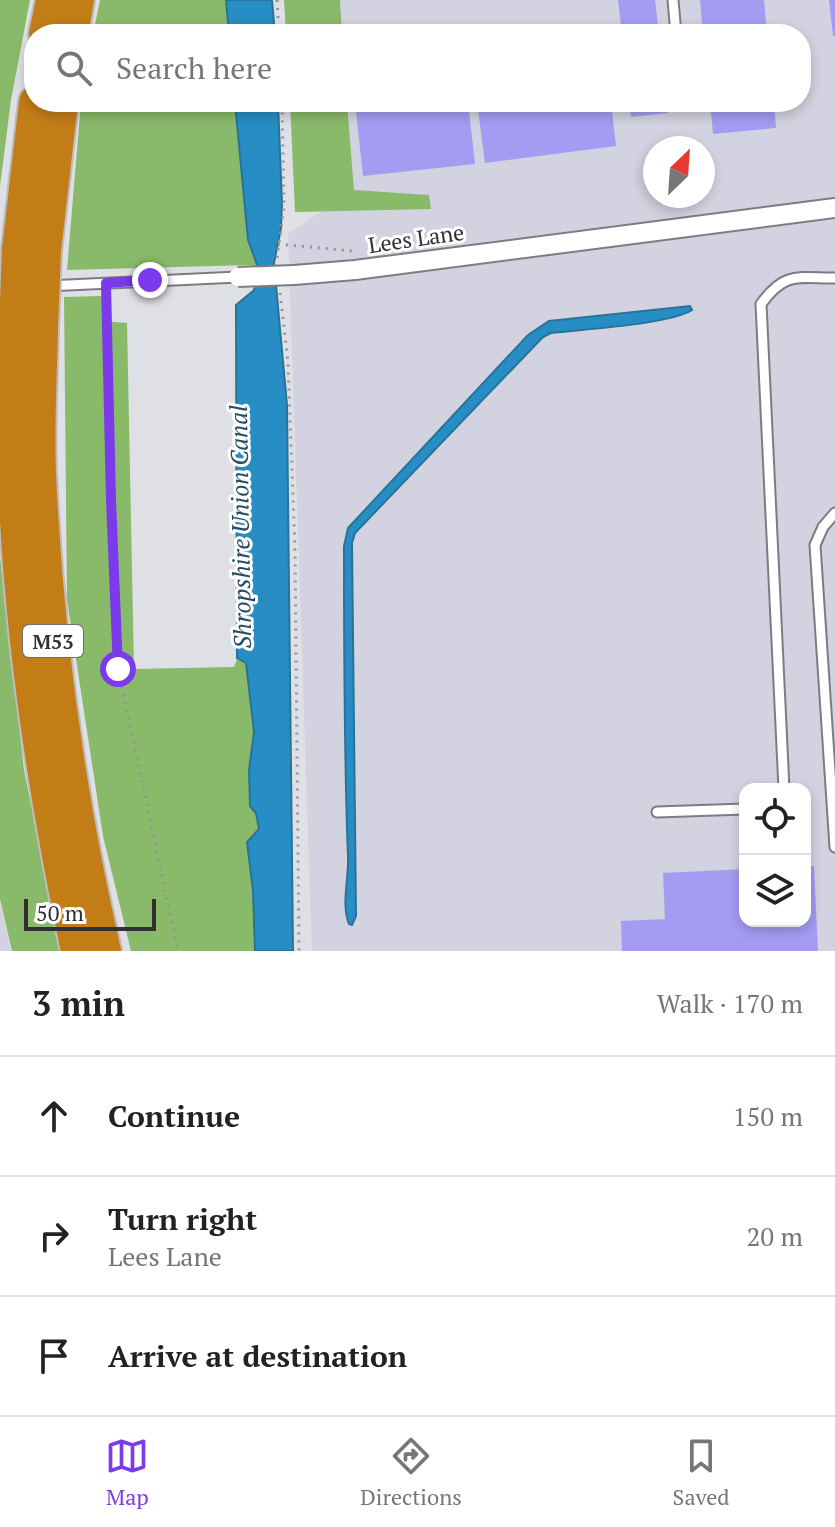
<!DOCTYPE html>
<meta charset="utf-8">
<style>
body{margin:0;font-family:"PT Serif",serif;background:#f6f6f6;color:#222}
.controls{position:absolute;right:24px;bottom:24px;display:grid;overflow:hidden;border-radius:16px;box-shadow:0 4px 12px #0003}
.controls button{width:72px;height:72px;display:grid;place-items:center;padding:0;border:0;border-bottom:2px solid #e0e0e0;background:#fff;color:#222;font:40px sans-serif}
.compass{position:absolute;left:643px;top:136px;width:72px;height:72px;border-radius:50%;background:#fff;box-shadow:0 4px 12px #0003;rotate:25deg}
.scale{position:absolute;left:24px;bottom:20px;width:132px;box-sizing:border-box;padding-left:8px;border:4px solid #313133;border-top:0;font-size:22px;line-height:28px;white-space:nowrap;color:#313133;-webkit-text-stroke:6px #fff;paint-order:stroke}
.stop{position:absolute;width:24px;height:24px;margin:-18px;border:6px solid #7c3aed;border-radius:50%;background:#fff}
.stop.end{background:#7c3aed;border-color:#fff;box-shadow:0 2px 8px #0008}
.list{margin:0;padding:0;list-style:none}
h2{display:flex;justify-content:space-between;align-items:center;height:104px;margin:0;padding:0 32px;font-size:34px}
h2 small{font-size:26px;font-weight:400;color:#767676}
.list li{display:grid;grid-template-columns:52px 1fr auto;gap:24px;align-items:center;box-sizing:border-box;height:120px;padding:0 32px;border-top:2px solid #e0e0e0}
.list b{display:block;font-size:30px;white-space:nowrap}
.list p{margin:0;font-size:26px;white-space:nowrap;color:#767676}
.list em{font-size:26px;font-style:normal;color:#767676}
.icon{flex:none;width:44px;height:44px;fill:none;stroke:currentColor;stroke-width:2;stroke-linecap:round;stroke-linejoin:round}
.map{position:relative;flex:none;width:835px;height:951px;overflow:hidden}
.search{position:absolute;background:#fff;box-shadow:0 4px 12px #0003;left:24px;right:24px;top:24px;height:88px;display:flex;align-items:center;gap:20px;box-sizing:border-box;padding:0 28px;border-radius:32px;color:#767676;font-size:30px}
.sheet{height:464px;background:#fff}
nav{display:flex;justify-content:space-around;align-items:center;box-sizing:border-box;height:112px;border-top:2px solid #e0e0e0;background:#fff;font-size:22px;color:#767676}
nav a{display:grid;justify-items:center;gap:4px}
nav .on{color:#7c3aed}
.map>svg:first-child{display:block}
</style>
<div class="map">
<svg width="835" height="951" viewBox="0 0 835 951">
<rect width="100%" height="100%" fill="#dfdfe6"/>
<g fill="#d2d2e0" fill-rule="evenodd">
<path d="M 340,0 L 835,0 L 835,951 L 312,951 L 288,234 L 354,190 L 347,102 L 801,102 L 801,34 L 342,34 ZM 655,148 L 703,148 L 703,196 L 655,196 ZM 745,789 L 805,789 L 805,921 L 745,921 Z"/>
<path d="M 0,904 L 11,951 L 0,951 Z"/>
</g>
<g fill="#89ba69">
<path d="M 0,0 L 30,0 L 11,100 L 0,186 Z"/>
<path d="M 100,0 L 226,0 L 229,34 L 93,34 Z"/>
<path d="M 284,0 L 340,0 L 342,34 L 286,34 Z"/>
<path d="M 81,102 L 235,102 L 248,240 L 259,270 L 250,265 L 67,270 Z"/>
<path d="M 290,102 L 347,102 L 354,190 L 429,195 L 431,209 L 295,212 Z"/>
<path d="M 102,296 L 102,321 L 127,323 L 134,669 L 234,667 L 237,659 L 246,663 L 254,732 L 249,770 L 250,805 L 256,813 L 259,830 L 247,842 L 253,891 L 255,951 L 131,951 L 103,836 L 67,600 L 64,297 Z"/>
<path d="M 0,557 L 24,770 L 61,951 L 12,951 L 0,899 Z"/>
</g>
<g fill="#268ec4" stroke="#297298" stroke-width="2">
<path d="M 226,0 L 272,0 L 275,34 L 229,34 Z"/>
<path d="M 235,102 L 278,102 L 282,203 L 281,228 L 274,263 L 287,405 L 293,951 L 255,951 L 253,891 L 247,842 L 259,829 L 256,813 L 250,806 L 249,770 L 254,732 L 246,663 L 237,658 L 236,305 L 253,291 L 258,283 L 259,270 L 248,240 Z"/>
<path d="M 690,306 L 692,310 C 668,325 583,329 551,333 L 543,337 L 355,533 L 352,543 L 356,916 L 352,925 L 349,924 C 341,904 349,879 348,857 C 344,754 344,650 344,546 L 348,528 L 528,335 L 549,321 Z"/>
</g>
<g fill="#a39cf2">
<path d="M 618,0 L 655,0 L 659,34 L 622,34 Z"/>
<path d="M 700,0 L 764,0 L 767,34 L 703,34 Z"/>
<path d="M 829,0 L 835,0 L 835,36 L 833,36 Z"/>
<path d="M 355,102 L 468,102 L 475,164 L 363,176 Z"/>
<path d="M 477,102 L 611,102 L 616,146 L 485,163 Z"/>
<path d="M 629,102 L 667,102 L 668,113 L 631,117 Z"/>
<path d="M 710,102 L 774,102 L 776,128 L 713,134 Z"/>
<path d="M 805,866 L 814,866 L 818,951 L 622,951 L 621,921 L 665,919 L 663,873 L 745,869 L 745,921 L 805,921 Z"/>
</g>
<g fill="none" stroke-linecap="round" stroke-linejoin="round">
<g stroke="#7c7c82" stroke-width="13">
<g id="lane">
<path d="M 673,0 L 676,34"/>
<path d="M 682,102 L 682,104"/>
<path d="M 47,286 L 238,277"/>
<path d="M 835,513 L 823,527 L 815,545 L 835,847"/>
<path d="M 784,789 L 761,304 C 785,271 798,278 835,278"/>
<path d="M 657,812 L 745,809"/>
</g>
</g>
<g stroke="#7c7c82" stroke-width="22">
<path id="street" d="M 294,275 L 355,270 L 835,208"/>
</g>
<g stroke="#bdbdbe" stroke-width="36">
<g id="highway">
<path d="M 45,34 L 52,0"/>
<path d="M 72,34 L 78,0"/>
<path d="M 18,249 L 35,102"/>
<path d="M 45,251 L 62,102"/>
<path d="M 15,328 C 15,376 13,425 14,474 C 19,634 44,795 77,951"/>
<path d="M 42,328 C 41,377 38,426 40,474 C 47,634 69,795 105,951"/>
</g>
</g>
<g stroke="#939398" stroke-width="3" stroke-dasharray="2 6" stroke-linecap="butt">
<path d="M 277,0 L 279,34"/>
<path d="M 278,244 L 352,251 L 353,253"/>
<path d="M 277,258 L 284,206 L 282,102"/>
<path d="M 280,293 L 288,362 L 295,550 L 299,951"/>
<path d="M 106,295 L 111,500 L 118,669 L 178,951"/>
</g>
<use href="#lane" stroke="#fff" stroke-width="9"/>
<use href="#street" stroke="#fff" stroke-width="18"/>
<use href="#highway" stroke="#c27d17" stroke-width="32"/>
<g stroke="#7c7c82" stroke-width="22" stroke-linecap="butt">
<path id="street-bridge" d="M 238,277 L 294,275"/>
</g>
<g stroke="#bdbdbe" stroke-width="36" stroke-linecap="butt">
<g id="highway-bridge">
<path d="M 15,328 L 18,249"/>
<path d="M 42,328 L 45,251"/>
</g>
</g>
<use href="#street-bridge" stroke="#fff" stroke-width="18"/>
<use href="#highway-bridge" stroke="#c27d17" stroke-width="32"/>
</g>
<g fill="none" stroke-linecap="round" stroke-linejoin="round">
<path stroke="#7c3aed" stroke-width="10" d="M 118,669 L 111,500 L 106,283 L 150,280"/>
</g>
<g text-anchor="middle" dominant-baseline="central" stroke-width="6" stroke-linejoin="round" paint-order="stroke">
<rect fill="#fff" stroke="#6f6f70" stroke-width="2" x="23" y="625" width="60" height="32" rx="6"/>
<g font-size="20" font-weight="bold" fill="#313133">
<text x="53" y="641">M53</text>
</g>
<g font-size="22" fill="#313133" stroke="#fff">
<text transform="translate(416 238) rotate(-8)">Lees Lane</text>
</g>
<g font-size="24" font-style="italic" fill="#234c64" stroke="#fff">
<text transform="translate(240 527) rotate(-91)">Shropshire Union Canal</text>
</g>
</g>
</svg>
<div class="controls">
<button><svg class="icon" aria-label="locate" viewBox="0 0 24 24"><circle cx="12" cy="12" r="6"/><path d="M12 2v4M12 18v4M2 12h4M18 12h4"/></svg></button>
<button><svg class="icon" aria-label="layers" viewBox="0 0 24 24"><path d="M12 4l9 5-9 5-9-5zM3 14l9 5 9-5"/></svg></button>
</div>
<svg class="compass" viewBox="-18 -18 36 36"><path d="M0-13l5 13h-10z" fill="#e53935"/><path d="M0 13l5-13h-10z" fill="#767676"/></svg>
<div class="scale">50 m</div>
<div class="stop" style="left:118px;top:669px"></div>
<div class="stop end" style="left:150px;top:280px"></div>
<div class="search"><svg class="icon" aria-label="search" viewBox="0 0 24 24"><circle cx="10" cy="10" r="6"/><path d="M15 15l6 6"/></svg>Search here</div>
</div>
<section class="sheet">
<h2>3 min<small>Walk · 170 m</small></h2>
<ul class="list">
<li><svg class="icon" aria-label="ahead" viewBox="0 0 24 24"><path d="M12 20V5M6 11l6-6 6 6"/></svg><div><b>Continue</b></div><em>150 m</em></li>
<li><svg class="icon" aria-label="right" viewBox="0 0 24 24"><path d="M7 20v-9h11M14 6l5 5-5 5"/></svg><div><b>Turn right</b><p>Lees Lane</p></div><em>20 m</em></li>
<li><svg class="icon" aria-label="arrive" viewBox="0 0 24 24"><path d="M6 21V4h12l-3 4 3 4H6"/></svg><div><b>Arrive at destination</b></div></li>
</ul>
</section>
<nav>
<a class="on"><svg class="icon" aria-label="map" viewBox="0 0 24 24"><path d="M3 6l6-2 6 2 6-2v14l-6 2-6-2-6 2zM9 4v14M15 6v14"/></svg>Map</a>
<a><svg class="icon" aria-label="directions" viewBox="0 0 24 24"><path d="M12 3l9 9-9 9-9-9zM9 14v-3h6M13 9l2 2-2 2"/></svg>Directions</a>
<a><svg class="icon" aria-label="saved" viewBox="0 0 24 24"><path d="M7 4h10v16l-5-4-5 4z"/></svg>Saved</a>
</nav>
